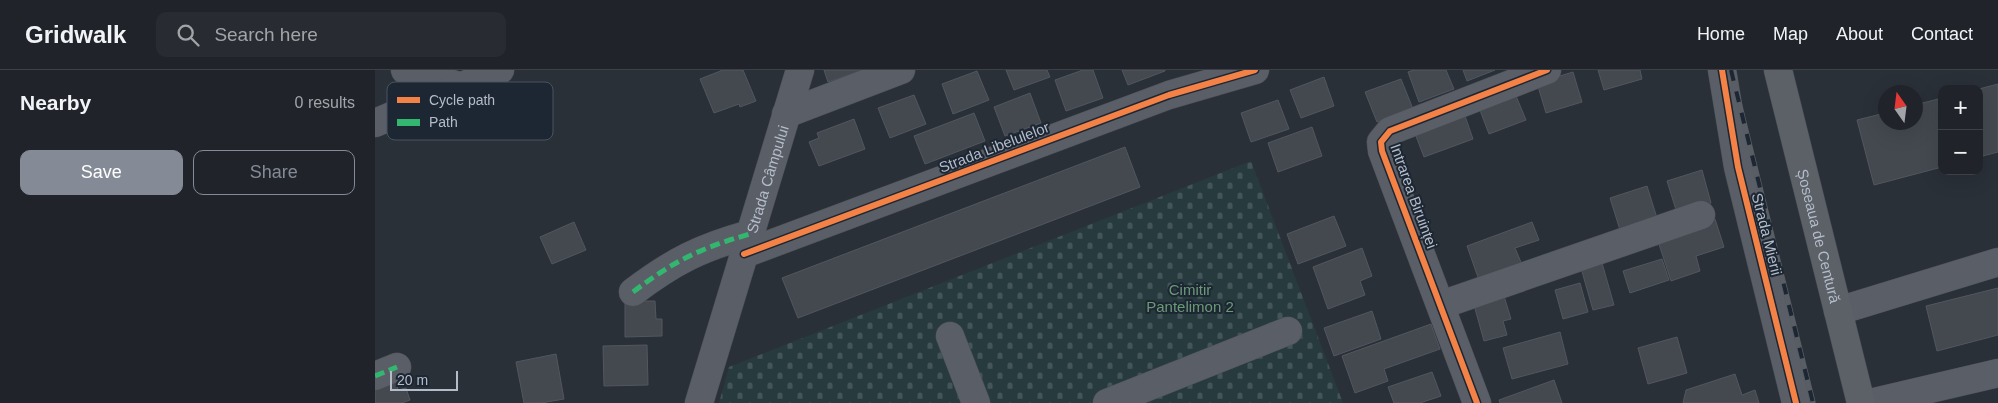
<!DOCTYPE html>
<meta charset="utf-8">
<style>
body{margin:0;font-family:Arial,sans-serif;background:#282c32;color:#f1f3f6}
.controls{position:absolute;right:15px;top:15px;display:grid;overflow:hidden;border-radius:10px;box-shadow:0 5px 20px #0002}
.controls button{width:45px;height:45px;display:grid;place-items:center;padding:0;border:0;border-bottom:1px solid #3d4147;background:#20242a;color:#f1f3f6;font:25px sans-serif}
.compass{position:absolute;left:1503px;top:15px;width:45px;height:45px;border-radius:50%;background:#20242a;box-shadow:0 5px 20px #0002;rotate:346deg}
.scale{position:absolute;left:15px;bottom:12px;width:68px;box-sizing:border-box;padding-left:5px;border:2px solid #b4bcc9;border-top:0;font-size:14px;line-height:18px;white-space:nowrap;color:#b4bcc9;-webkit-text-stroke:4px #1d2633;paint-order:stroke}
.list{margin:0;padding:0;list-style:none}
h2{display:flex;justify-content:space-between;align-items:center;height:65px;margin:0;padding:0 20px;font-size:21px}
h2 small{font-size:16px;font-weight:400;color:#a2a4a8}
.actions{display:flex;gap:10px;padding:15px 20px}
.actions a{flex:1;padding:11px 0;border:1px solid #848b96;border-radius:10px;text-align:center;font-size:18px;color:#848b96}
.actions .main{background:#848b96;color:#fff}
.icon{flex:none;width:28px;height:28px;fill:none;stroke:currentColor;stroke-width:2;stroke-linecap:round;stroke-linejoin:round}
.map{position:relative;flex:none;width:1623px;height:333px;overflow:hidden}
header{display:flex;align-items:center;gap:30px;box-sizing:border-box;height:70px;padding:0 25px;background:#20242a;border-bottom:1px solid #3d4147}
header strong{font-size:24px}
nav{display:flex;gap:28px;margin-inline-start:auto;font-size:18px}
.search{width:350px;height:45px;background:#282c32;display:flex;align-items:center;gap:12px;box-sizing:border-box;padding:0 18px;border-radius:10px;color:#a2a4a8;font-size:19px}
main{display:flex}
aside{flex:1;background:#20242a}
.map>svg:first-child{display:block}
</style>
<header>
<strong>Gridwalk</strong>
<div class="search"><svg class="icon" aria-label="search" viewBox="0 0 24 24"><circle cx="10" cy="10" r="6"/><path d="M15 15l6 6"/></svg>Search here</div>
<nav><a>Home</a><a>Map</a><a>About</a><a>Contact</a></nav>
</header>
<main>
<aside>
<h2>Nearby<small>0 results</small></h2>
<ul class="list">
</ul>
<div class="actions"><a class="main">Save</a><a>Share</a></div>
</aside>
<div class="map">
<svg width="1623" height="333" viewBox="0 0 1623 333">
<defs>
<pattern id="cemetery-stones" width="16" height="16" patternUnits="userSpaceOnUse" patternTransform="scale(1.25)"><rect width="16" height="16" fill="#273a3e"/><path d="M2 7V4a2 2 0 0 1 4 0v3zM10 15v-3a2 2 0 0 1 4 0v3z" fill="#445559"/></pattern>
</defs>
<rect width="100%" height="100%" fill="#2a3038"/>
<path fill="url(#cemetery-stones)" d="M 876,91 L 968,333 L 344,333 L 354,297 Z"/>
<g fill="#444950" stroke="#52575f">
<path d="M 348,0 L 368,0 L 381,31 L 365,37 L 364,34 L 339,43 L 325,9 Z"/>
<path d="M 449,0 L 488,0 L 453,12 Z"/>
<path d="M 631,0 L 672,0 L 675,7 L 639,20 Z"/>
<path d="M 708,0 L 718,0 L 728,28 L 691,41 L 680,10 Z"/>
<path d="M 747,0 L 790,0 L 790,1 L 753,15 Z"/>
<path d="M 1039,0 L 1071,0 L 1079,19 L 1044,32 L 1033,2 Z"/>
<path d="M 1088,0 L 1120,0 L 1092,11 Z"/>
<path d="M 1223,0 L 1265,0 L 1267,9 L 1229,20 Z"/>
<path d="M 602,1 L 614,30 L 578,44 L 567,14 Z"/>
<path d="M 1198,2 L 1207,32 L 1171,43 L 1162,13 Z"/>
<path d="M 949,7 L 959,36 L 926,48 L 915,20 Z"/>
<path d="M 1026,9 L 1038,39 L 1002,52 L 990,22 Z"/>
<path d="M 1623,14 L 1623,82 L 1604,87 L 1604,19 Z"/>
<path d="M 1139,21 L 1151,50 L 1114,64 L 1103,35 Z"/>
<path d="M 655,23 L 666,53 L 630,66 L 619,37 Z"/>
<path d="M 539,25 L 551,54 L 515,68 L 503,38 Z"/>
<path d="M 1567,28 L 1567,97 L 1499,115 L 1482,50 L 1510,43 L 1510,52 L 1540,52 L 1540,35 Z"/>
<path d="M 903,30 L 914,59 L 876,72 L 866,43 Z"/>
<path d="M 599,43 L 610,71 L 550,94 L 539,66 Z"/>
<path d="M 1089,43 L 1098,69 L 1049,87 L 1039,61 Z"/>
<path d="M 479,49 L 490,79 L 444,96 L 434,72 L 444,68 L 442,63 Z"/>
<path d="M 937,57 L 947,86 L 903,102 L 893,73 Z"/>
<path d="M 750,77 L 765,117 L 423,248 L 407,208 Z"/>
<path d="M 1327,100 L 1336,133 L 1302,143 L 1292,111 Z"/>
<path d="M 1272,116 L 1282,148 L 1245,160 L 1235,128 Z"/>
<path d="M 959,146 L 971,176 L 923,194 L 912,164 Z"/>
<path d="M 1340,149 L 1349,177 L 1321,186 L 1325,201 L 1296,211 L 1282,168 Z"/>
<path d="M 199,152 L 211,180 L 177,194 L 165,167 Z"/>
<path d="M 1157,152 L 1164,170 L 1140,178 L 1148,197 L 1105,213 L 1092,176 Z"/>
<path d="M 987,178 L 997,206 L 985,211 L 990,225 L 953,239 L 938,197 Z"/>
<path d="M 1287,189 L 1294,210 L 1255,223 L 1248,201 Z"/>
<path d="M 1227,193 L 1239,235 L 1218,240 L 1206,198 Z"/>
<path d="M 1205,213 L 1213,242 L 1188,249 L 1180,220 Z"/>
<path d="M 1623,218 L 1623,265 L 1562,281 L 1551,236 Z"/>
<path d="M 1129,226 L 1136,249 L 1128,251 L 1132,265 L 1109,271 L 1099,235 Z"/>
<path d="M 250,231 L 280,231 L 281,249 L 287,249 L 287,266 L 250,267 Z"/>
<path d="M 997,241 L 1006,269 L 959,286 L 949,258 Z"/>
<path d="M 1056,254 L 1065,279 L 1009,299 L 1013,311 L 980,323 L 967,286 Z"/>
<path d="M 1185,262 L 1193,294 L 1137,309 L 1128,278 Z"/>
<path d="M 1302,267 L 1312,303 L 1273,314 L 1263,278 Z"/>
<path d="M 272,275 L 273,315 L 229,316 L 228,276 Z"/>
<path d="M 181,284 L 189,329 L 166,333 L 149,333 L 141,292 Z"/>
<path d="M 1057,302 L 1066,326 L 1045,333 L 1019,333 L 1013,317 Z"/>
<path d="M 1360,304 L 1367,325 L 1380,320 L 1384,333 L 1308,333 L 1311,320 Z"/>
<path d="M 20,309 L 23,320 L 31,318 L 35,330 L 27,333 L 0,333 L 0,315 Z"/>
<path d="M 1179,310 L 1187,333 L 1125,333 L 1124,330 Z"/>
</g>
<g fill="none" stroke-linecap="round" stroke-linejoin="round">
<g stroke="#484c53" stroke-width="29">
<g id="minor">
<path d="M 30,0 L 84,16"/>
<path d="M 1347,0 L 1363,97 L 1421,333"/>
<path d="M 411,44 L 526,0"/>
<path d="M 0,53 L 125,0"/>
<path d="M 369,184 L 794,25 L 880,0"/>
<path d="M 258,222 C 299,191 325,178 375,164"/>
<path d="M 1066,235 L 1326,145"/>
<path d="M 1463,241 L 1623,192"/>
<path d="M 575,266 L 601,333"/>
<path d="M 0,306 L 22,297"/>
<path id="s1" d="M 324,333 L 425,0"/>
<path d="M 732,333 L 913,261"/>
<path d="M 1102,333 L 1007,81 L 1006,72 L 1015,61 L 1172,0"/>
<path d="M 1495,333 L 1623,303"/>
</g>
</g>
<g stroke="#484c55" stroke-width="29">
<g id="major">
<path id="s2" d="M 1403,0 L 1486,333"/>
</g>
</g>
<use href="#minor" stroke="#5a5e66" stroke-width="28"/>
<use href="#major" stroke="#5c6168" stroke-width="28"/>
<g stroke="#595d64" stroke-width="5.5">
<path id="rail" d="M 1356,0 L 1438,333"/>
</g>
<use href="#rail" stroke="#1d2633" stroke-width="4" stroke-dasharray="11" stroke-linecap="butt"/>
<g stroke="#33b770" stroke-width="5" stroke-dasharray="10 5" stroke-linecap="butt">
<path d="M 258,222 C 299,191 325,178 375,164"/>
<path d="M 0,306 L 22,297"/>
</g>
<g stroke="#1d2633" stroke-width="9">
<g id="cycleway">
<path d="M 1347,0 L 1363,97 L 1421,333"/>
<path d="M 369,184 L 794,25 L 880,0"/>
<path d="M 1102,333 L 1007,81 L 1006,72 L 1015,61 L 1172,0"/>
</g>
</g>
<use href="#cycleway" stroke="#f48246" stroke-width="6"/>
</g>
<g text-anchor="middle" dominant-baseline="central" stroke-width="4" stroke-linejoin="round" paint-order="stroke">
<g font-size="15" fill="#b4bcc9" stroke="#1d2633">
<text transform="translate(619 77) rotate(-21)">Strada Libelulelor</text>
<text stroke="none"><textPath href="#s1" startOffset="234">Strada Câmpului</textPath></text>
<text transform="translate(1039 126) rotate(70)">Intrarea Biruinței</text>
<text transform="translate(1392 164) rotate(76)">Strada Mierii</text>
<text stroke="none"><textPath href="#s2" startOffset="171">Șoseaua de Centură</textPath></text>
</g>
<g font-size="15" fill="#6b9a76" stroke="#1d2633">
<text x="815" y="219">Cimitir<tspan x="815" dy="17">Pantelimon 2</tspan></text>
</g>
</g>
<rect x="12" y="12" width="166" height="58" rx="8" fill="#1d2633" stroke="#4a5360" stroke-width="1"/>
<rect x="22" y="27" width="23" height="6" fill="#f48246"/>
<rect x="22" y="49" width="23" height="7" fill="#33b770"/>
<g font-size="14" fill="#b4bcc9">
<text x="54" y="35">Cycle path</text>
<text x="54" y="57">Path</text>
</g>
</svg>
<div class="controls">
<button>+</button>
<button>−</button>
</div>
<svg class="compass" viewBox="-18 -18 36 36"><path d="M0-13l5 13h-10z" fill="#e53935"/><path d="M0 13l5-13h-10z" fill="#a2a4a8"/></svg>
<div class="scale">20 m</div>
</div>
</main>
